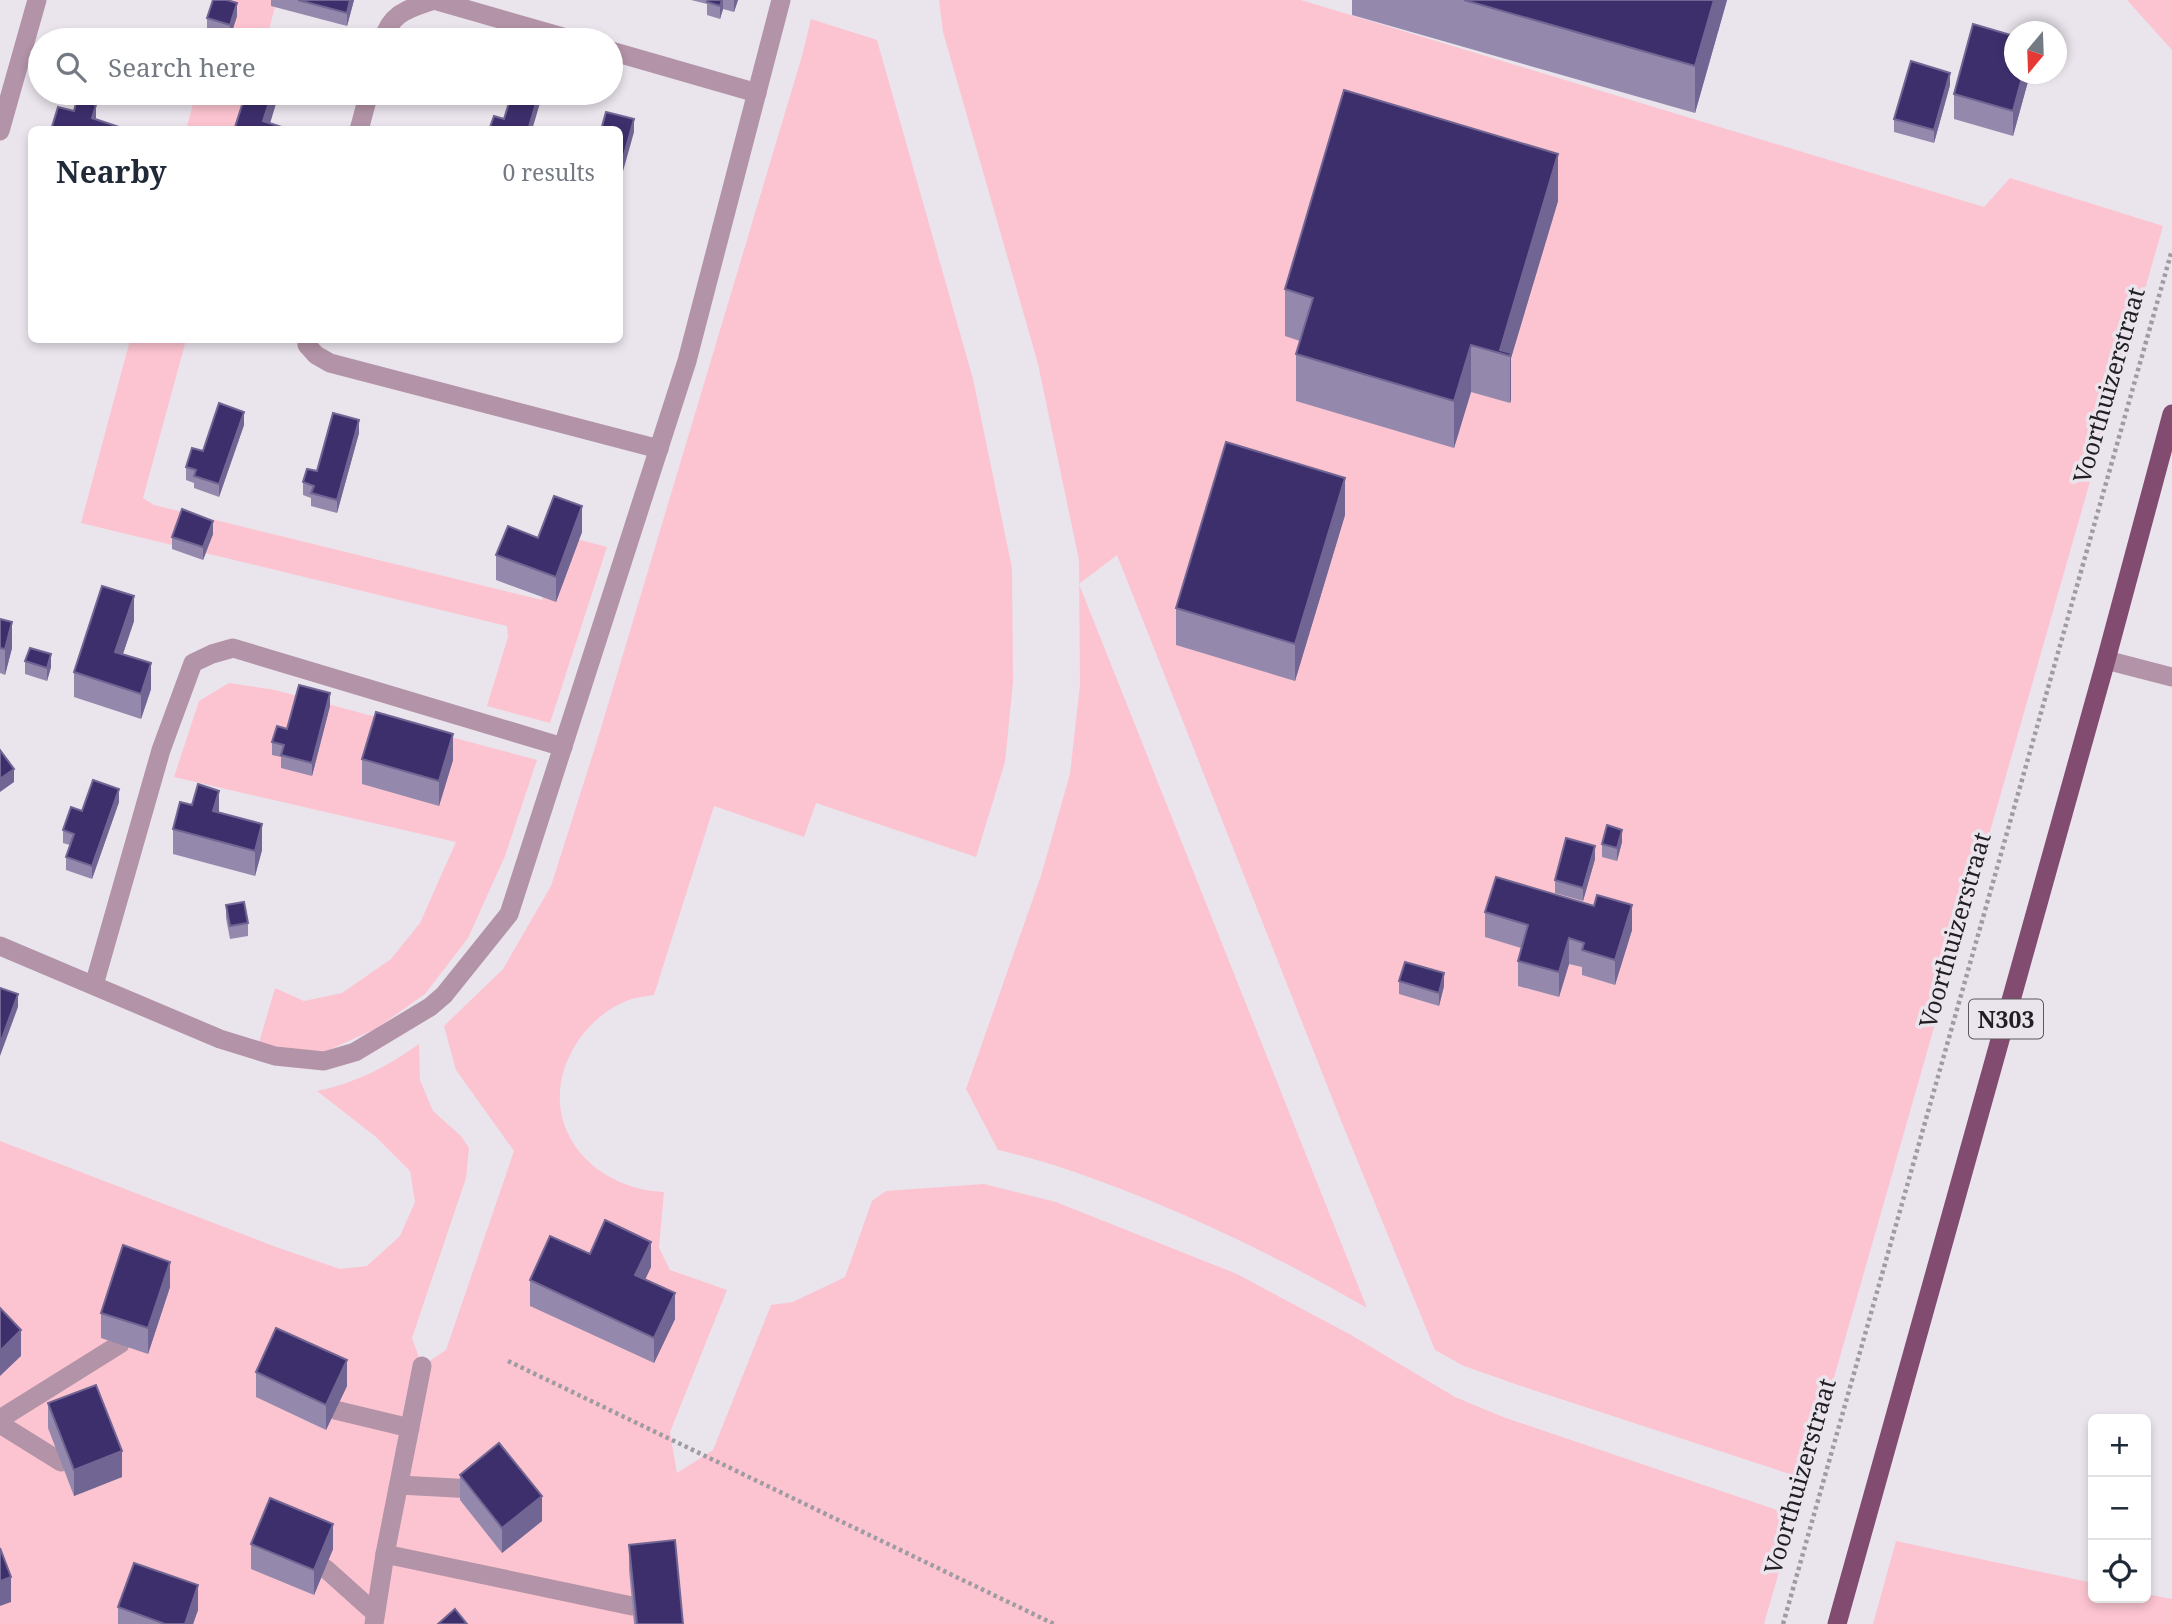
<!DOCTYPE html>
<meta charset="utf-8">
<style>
body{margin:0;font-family:"Noto Serif",serif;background:#f2f2f3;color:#1f2937}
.controls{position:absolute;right:21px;bottom:21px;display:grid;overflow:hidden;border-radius:10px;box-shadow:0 4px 10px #0003}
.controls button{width:63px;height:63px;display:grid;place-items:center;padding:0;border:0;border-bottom:2px solid #e0e1e3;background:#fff;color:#1f2937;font:35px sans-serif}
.compass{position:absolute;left:2004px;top:21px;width:63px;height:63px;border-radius:50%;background:#fff;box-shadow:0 4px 10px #0003;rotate:199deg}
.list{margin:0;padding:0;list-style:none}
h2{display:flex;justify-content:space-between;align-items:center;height:91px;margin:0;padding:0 28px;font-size:30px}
h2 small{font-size:23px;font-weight:400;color:#747a83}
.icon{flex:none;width:38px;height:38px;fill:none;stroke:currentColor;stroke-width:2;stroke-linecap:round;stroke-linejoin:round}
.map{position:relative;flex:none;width:2172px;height:1624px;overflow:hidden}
.search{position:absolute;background:#fff;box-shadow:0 4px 10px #0003;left:28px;top:28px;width:595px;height:77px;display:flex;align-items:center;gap:18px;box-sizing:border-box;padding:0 24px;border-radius:38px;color:#747a83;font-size:26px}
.panel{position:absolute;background:#fff;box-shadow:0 4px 10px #0003;left:28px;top:126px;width:595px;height:217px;border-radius:10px}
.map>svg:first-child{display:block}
</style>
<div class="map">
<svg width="2172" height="1624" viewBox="0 0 2172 1624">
<rect width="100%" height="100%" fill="#eae4ed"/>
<g fill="#fcc4d0">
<path d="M 221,0 L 277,0 L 266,40 L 210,40 Z"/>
<path d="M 939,0 L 1301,0 L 1984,207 L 2010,178 L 2163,226 L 1805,1479 L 1518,1385 L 1464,1366 L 1435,1350 L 1342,1123 L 1117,555 L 1079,584 L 1367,1308 C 1296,1267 1226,1232 1151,1201 C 1101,1181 1051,1162 998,1150 L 966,1089 L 1041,876 L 1070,774 L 1080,685 L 1079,560 L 1038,364 L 943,32 Z"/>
<path d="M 2127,0 L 2172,0 L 2172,50 Z"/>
<path d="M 811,19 L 877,40 L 973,379 L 1012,568 L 1013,682 L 1005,762 L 976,857 L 816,803 L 804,837 L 714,806 L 654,995 C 647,996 639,997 632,999 C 610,1006 591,1022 578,1041 C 530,1113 583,1188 664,1192 L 659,1248 L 670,1270 L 727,1290 L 670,1432 L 677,1473 L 713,1450 L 771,1305 L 793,1302 L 845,1277 L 872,1201 L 886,1191 L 984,1184 L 1056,1202 L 1237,1274 L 1351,1335 L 1455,1397 L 1503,1417 L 1795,1516 L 1764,1624 L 0,1624 L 0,1141 L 276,1247 L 340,1269 L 367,1266 L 400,1236 L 415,1202 L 410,1171 L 376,1137 L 317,1091 C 354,1084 388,1066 419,1044 L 420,1080 L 433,1111 L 461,1136 L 469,1148 L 466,1178 L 412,1338 L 422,1366 L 446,1350 L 514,1151 L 456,1070 L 444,1026 L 503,969 L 551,886 L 598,738 L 802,56 Z"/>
<path d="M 196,93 L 252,93 L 242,129 L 186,130 Z"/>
<path d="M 130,340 L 186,340 L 143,498 L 154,505 L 542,600 L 558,534 L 607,547 L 550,723 L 487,706 L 508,637 L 507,626 L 81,523 Z"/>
<path d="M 229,683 L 275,690 L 537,760 L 505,856 L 468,938 L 425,994 L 377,1028 L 327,1051 L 309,1054 L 259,1043 L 275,988 L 304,1001 L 342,993 L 391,959 L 420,923 L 456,842 L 174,777 L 199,701 Z"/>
<path d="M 1896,1541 L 2093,1583 L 2093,1598 L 2146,1598 L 2146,1594 L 2172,1599 L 2172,1624 L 1873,1624 Z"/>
</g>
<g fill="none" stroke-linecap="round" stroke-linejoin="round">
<g stroke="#9f9ba2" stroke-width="4.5" stroke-dasharray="3.5 3.5" stroke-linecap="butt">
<path d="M 508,1361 L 1054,1624"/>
<path d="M 1783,1624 L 2172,250"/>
</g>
<g stroke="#b293a7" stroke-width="19">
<path d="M 434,0 L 573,40"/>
<path d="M 383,40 C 391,12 409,9 434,0"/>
<path d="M 611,51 L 757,93"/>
<path d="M 359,130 L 369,93"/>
<path d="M 0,131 L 37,0"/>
<path d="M 307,340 L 307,345 L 316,355 L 330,363 L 659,449"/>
<path d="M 0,946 L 220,1039 L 275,1056 L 324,1061 L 355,1052 L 430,1007 L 444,995 L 509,914 L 687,361 L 781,0"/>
<path d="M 94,985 L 161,750 L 193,663 L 212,654 L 233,648 L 563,747"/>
<path d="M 335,1410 L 410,1428"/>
<path d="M 0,1419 L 120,1344"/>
<path d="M 0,1424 L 61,1462"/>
<path d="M 399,1485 L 474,1489"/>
<path d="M 385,1554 L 632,1606"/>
<path d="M 326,1569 L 375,1613"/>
<path d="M 374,1624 L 385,1554 L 422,1366"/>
</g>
<path stroke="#b293a7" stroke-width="19" d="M 2106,660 L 2172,677"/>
<path stroke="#824c71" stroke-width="19" d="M 1837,1624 L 2106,660 L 2172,414"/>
</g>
<g fill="#9489ac">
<path d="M 271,0 L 354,0 L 347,26 L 271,6 Z"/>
<path d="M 691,0 L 738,0 L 734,12 L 723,9 L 720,19 L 707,15 L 707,4 Z"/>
<path d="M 1352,0 L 1727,0 L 1695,113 L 1352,15 Z"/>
<path d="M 237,16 L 230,38 L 207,31 L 207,18 Z"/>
<path d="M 2014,74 L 2030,74 L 2013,136 L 1954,119 L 1954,94 Z"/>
<path d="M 1950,85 L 1934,143 L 1894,132 L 1894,119 Z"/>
<path d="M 119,93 L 147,93 L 144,101 Z"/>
<path d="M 1558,201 L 1511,358 L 1511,400 L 1510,403 L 1471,392 L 1454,448 L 1296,401 L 1296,354 L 1300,341 L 1285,336 L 1285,289 Z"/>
<path d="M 244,425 L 219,497 L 194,488 L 194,483 L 186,480 L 186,467 L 203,451 Z"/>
<path d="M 359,433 L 337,513 L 311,506 L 311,498 L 303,495 L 303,482 L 317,471 Z"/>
<path d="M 1345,515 L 1295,681 L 1176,645 L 1176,608 Z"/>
<path d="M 582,532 L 556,602 L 496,580 L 496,555 L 538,538 Z"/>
<path d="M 213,534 L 203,560 L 172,549 L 172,537 Z"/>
<path d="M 0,619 L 12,648 L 5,675 L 0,673 Z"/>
<path d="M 134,621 L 123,654 L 151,689 L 141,719 L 74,697 L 74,672 Z"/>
<path d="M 25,661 L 51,667 L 47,681 L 25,674 Z"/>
<path d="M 330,706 L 312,776 L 281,768 L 281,757 L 272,755 L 272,742 L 287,729 Z"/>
<path d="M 362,759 L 453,760 L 439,806 L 362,784 Z"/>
<path d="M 119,802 L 92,879 L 66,870 L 66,857 L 70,845 L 63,843 L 63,830 Z"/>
<path d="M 219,812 L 262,850 L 255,876 L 173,854 L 173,829 Z"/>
<path d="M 1622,842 L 1617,861 L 1602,857 L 1602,844 Z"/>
<path d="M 1595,859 L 1583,901 L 1555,893 L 1555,880 Z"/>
<path d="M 226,905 L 248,923 L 248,936 L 230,939 L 226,918 Z"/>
<path d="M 1485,912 L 1632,930 L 1615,985 L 1582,975 L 1582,967 L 1569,964 L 1559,997 L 1518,986 L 1518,961 L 1521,948 L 1485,937 Z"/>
<path d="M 1399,981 L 1444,986 L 1439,1006 L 1399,994 Z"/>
<path d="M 590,1254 L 651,1267 L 645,1280 L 675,1319 L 654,1363 L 530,1306 L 530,1280 Z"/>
<path d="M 170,1287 L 148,1354 L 101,1338 L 101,1313 Z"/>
<path d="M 256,1372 L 347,1386 L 326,1430 L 256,1397 Z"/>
<path d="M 48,1403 L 122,1477 L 74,1496 L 48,1428 Z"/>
<path d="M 460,1475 L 542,1521 L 502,1553 L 460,1500 Z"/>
<path d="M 251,1544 L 333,1549 L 314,1595 L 251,1569 Z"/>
<path d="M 629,1545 L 683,1624 L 634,1624 L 629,1570 Z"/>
<path d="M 118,1607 L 198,1610 L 193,1624 L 118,1624 Z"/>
</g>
<g fill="#716593">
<path d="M 350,0 L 354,0 L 347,26 L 347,13 Z"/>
<path d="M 722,0 L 723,0 L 723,9 L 720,19 L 720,6 Z"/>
<path d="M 734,0 L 738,0 L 734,12 Z"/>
<path d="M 1714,0 L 1727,0 L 1695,113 L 1695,66 Z"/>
<path d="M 237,3 L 237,16 L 230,38 L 230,25 Z"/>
<path d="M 1950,73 L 1950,85 L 1934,143 L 1934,130 Z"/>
<path d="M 2023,74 L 2030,74 L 2013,136 L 2013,111 Z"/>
<path d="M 272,93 L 279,93 L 279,94 L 268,130 L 263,121 Z"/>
<path d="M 539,93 L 543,93 L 532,130 L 528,130 Z"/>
<path d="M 96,105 L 96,130 L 92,118 Z"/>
<path d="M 634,119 L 634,132 L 620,182 L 620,169 Z"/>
<path d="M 1558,154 L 1558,201 L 1511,358 L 1511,400 L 1510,403 L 1510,356 L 1500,350 Z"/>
<path d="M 1471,345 L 1471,392 L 1454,448 L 1454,401 Z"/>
<path d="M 244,412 L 244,425 L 219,497 L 219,484 Z"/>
<path d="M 359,420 L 359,433 L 337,513 L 337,500 Z"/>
<path d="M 1345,478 L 1345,515 L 1295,681 L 1295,644 Z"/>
<path d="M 582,506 L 582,532 L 556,602 L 556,577 Z"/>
<path d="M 213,521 L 213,534 L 203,560 L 203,547 Z"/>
<path d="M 134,596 L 134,621 L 115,677 L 115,652 Z"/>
<path d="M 12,622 L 12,648 L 5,675 L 5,649 Z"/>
<path d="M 51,654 L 51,667 L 47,681 L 47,668 Z"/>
<path d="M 151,663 L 151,689 L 141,719 L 141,694 Z"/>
<path d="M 330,693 L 330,706 L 312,776 L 312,763 Z"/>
<path d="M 453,734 L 453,760 L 439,806 L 439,781 Z"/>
<path d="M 14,769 L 14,782 L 0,792 L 0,779 Z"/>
<path d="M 119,789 L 119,802 L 92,879 L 92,866 Z"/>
<path d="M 219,791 L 219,816 L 213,811 Z"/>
<path d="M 262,824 L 262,850 L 255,876 L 255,851 Z"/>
<path d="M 1622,830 L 1622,842 L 1617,861 L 1617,848 Z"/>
<path d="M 1595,846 L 1595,859 L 1583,901 L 1583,888 Z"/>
<path d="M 1632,905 L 1632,930 L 1615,985 L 1615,960 Z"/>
<path d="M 1569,938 L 1569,964 L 1559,997 L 1559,972 Z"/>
<path d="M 1444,973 L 1444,986 L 1439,1006 L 1439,993 Z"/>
<path d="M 18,994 L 18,1007 L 0,1056 L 0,1044 Z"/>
<path d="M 651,1242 L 651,1267 L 635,1300 L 635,1275 Z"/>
<path d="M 170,1262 L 170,1287 L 148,1354 L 148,1328 Z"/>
<path d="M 675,1293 L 675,1319 L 654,1363 L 654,1338 Z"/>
<path d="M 21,1330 L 21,1356 L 0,1376 L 0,1351 Z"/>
<path d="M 347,1360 L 347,1386 L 326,1430 L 326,1405 Z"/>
<path d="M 122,1451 L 122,1477 L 74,1496 L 74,1470 Z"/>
<path d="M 542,1496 L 542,1521 L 502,1553 L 502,1528 Z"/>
<path d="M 333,1524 L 333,1549 L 314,1595 L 314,1570 Z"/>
<path d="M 11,1577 L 11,1602 L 0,1606 L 0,1581 Z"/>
<path d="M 198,1585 L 198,1610 L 193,1624 L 185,1624 Z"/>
</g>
<g fill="#3d2e6c" stroke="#716593" stroke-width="2">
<path d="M 213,0 L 227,0 L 237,3 L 230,25 L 207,18 Z"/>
<path d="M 298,0 L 350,0 L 347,13 Z"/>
<path d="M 708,0 L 722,0 L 720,6 L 707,2 Z"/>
<path d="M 1464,0 L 1714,0 L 1695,66 Z"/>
<path d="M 1973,24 L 2014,36 L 2014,74 L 2023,74 L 2013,111 L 1954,94 Z"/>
<path d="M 96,32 L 109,37 L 108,40 L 93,40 Z"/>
<path d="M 1911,61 L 1950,73 L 1934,130 L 1894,119 Z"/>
<path d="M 1344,90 L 1558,154 L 1500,350 L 1511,353 L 1510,356 L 1471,345 L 1454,401 L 1296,354 L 1313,298 L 1285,289 Z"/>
<path d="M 246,93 L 272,93 L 263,121 L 291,130 L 234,130 Z"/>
<path d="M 512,93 L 539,93 L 528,130 L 489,130 L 494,116 L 504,119 Z"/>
<path d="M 77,99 L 96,105 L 92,118 L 128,130 L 51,130 L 58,107 L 74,111 Z"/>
<path d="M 606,112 L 634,119 L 620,169 L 620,130 L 601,130 Z"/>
<path d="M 219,403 L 244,412 L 219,484 L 194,476 L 196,470 L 186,467 L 192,448 L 203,451 Z"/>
<path d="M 333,413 L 359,420 L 337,500 L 311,493 L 314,486 L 303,482 L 307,469 L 317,471 Z"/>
<path d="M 1226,442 L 1345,478 L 1295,644 L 1176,608 Z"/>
<path d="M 554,496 L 582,506 L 556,577 L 496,555 L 508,526 L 538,538 Z"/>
<path d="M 182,509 L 213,521 L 203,547 L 172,537 Z"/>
<path d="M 102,586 L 134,596 L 115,652 L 151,663 L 141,694 L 74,672 Z"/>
<path d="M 0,619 L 12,622 L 5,649 L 0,648 Z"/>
<path d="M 30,648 L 51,654 L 47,668 L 25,661 Z"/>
<path d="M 299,685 L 330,693 L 312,763 L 281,755 L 284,745 L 272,742 L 277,726 L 287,729 Z"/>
<path d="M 376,712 L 453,734 L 439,781 L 362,759 Z"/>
<path d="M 0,750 L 14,769 L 0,779 Z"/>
<path d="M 93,780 L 119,789 L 92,866 L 66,857 L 74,834 L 63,830 L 71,807 L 82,811 Z"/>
<path d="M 198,784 L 219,791 L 213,811 L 262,824 L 255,851 L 173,829 L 180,802 L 192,805 Z"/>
<path d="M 1607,825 L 1622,830 L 1617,848 L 1602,844 Z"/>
<path d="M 1566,838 L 1595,846 L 1583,888 L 1555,880 Z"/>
<path d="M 1496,877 L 1594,906 L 1597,895 L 1632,905 L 1615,960 L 1582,950 L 1584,943 L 1569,938 L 1559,972 L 1518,961 L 1528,925 L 1485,912 Z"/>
<path d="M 244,902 L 248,923 L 230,926 L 226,905 Z"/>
<path d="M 1405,962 L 1444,973 L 1439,993 L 1399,981 Z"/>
<path d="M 0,988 L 18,994 L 0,1044 Z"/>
<path d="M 605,1220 L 651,1242 L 635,1275 L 675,1293 L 654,1338 L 530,1280 L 550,1236 L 590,1254 Z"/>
<path d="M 123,1245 L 170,1262 L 148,1328 L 101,1313 Z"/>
<path d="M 0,1308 L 21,1330 L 0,1351 Z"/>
<path d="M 276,1328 L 347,1360 L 326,1405 L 256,1372 Z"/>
<path d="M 96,1385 L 122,1451 L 74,1470 L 48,1403 Z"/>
<path d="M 499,1443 L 542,1496 L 502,1528 L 460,1475 Z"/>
<path d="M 270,1498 L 333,1524 L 314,1570 L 251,1544 Z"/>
<path d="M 675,1540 L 683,1624 L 637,1624 L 629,1545 Z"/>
<path d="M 0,1548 L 11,1577 L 0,1581 Z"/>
<path d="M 134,1563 L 198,1585 L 185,1624 L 165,1624 L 118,1607 Z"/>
<path d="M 455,1609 L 467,1624 L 438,1624 Z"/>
</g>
<g text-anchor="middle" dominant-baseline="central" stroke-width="7" stroke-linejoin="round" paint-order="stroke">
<rect fill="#eae4ed" stroke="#5d595e" stroke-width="2" x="1969" y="999.5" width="74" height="39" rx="5"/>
<g font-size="23" font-weight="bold" fill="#201e21">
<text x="2006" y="1019">N303</text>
</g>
<g font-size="24" fill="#201e21" stroke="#eae4ed">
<text transform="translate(2108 385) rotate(-74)">Voorthuizerstraat</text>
<text transform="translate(1954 930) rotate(-74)">Voorthuizerstraat</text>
<text transform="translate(1799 1476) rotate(-74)">Voorthuizerstraat</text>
</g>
</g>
</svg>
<div class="controls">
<button>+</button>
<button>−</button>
<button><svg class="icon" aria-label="locate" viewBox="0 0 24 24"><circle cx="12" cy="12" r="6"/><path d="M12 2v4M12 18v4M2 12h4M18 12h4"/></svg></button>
</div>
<svg class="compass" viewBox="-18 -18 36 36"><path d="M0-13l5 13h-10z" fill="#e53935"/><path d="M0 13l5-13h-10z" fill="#747a83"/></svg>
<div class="search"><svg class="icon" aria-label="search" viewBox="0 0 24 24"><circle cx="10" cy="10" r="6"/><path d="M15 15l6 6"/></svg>Search here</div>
<section class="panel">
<h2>Nearby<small>0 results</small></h2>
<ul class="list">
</ul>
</section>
</div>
